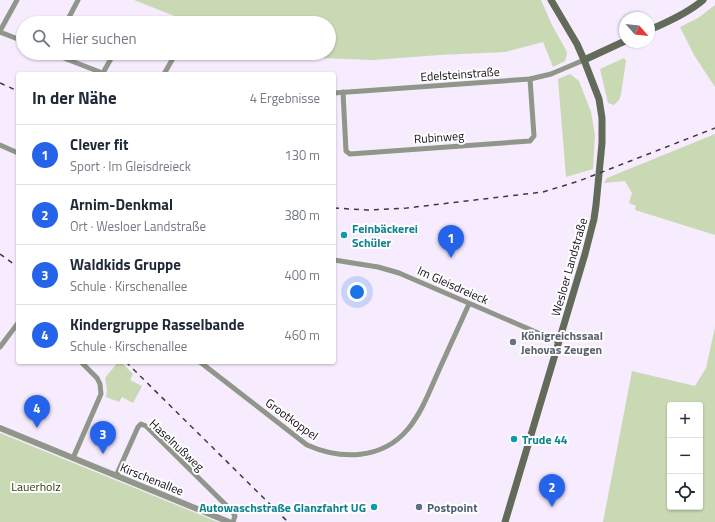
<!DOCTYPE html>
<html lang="de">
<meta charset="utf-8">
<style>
body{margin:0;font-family:"Titillium Web",sans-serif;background:#f2f2f3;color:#1f2937}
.controls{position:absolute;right:12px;bottom:12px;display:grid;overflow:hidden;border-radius:4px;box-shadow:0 1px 3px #0004}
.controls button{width:36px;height:36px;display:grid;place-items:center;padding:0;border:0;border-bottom:1px solid #e0e1e3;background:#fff;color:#1f2937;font:20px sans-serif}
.compass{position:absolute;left:619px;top:12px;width:36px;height:36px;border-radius:50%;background:#fff;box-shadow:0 1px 3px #0004;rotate:117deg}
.you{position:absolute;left:357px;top:292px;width:14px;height:14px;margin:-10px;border:3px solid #fff;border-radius:50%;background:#1a73e8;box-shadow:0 0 0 6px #1a73e833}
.badge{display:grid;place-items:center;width:26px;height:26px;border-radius:50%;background:#2563eb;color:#fff;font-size:13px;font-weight:700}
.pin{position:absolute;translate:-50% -33px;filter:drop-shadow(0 1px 2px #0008)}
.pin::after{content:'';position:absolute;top:21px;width:14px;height:12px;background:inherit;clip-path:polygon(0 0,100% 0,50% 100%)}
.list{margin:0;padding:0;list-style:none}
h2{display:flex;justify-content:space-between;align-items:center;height:52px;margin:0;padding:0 16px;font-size:17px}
h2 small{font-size:13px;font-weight:400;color:#747a83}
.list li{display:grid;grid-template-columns:26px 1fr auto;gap:12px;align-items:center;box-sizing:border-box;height:60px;padding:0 16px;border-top:1px solid #e0e1e3}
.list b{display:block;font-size:15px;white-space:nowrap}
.list p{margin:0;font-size:13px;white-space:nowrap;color:#747a83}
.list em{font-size:13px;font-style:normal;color:#747a83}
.icon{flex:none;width:22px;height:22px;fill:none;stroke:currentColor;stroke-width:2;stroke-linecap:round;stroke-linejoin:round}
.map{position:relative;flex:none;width:715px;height:522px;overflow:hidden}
.search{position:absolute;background:#fff;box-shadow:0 1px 3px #0004;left:16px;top:16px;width:320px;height:44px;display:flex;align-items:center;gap:10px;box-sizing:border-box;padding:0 14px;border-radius:22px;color:#747a83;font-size:15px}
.panel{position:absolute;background:#fff;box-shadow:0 1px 3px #0004;left:16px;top:72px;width:320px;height:292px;border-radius:4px}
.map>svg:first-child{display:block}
</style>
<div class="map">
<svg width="715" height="522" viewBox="0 0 715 522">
<rect width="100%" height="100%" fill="#f6ecfe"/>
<g fill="#c9d9b4" fill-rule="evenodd">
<path d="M 134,0 L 541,0 L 552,25 L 566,50 L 567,54 L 565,61 L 553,67 L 543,42 L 505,52 L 440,55 L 373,60 L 316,58 L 293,53 L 329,53 L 329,23 L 192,23 Z"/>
<path d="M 715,5 L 715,87 L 694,55 L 680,27 L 698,18 Z"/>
<path d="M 624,58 L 626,61 L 621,94 L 619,100 L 614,105 L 608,103 L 600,69 Z"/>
<path d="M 570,74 L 579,81 L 591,112 L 595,135 L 593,169 L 566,177 L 558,79 Z"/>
<path d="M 715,134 L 715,235 L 635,210 L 636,206 L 629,203 L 632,193 L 625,181 L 604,183 L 607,178 Z"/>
<path d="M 715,327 L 715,522 L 603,522 L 632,371 L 695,386 L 706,368 ZM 670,405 L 700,405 L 700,507 L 670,507 Z"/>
<path d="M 118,362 L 121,362 L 133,374 L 130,380 L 142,386 L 133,403 L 122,397 L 119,402 L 106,397 L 107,389 L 105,378 Z"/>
<path d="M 0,433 L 218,522 L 0,522 Z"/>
</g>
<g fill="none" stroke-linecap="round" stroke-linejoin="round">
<g stroke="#909689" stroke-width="5">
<path d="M 66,23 L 78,0"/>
<path d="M 130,23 L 132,19"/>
<path d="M 0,31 L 17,0"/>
<path d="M 0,32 L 23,41"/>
<path d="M 51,53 L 105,74"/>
<path d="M 103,73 L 114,53"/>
<path d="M 164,74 L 176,53"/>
<path d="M 343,92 L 346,151 L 350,154 L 530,141 L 534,136 L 530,79"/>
<path d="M 334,93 L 530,79 L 551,74 L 584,60"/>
<path d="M 0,145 L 18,153"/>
<path d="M 334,260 L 378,267 L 399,273 L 559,342"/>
<path d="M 0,347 L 18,323"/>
<path d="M 200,362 L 307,445 C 341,460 382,460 408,429 C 422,412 430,390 439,370 C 449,348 459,326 469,304"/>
<path d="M 73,458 L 101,394 L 100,384 L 97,378 L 81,362"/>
<path d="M 116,476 L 138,427 L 141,424 L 146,426 L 232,511 L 235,516 L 233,522"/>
</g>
<path stroke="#909689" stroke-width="6" d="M 0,428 L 229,522"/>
<g stroke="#626b59" stroke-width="7">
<path d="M 649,30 C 668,22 688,13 703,0"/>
<path d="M 584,60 L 625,41"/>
<path d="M 505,522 L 585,254 L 594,219 L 596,205 L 602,143 L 602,118 L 599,99 L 584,60 L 577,44 L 551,0"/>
</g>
<g stroke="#3f3843" stroke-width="1.5" stroke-dasharray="5 5" stroke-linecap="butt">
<path d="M 0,83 L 18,91"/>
<path d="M 334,208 L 367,210 L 407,208 L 543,192 L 579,181 L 715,128"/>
<path d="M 0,254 L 18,267"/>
<path d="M 126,362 L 288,522"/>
</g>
</g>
<g fill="#0f9aa8" stroke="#fefefe" stroke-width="1.5">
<circle cx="344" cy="235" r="4"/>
<circle cx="514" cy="439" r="4"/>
<circle cx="374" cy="507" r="4"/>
</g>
<circle fill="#6b7280" stroke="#fefefe" stroke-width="1.5" cx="513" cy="342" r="4"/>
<circle fill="#5c6f8a" stroke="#fefefe" stroke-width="1.5" cx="419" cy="507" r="4"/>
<g text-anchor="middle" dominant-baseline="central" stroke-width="4" stroke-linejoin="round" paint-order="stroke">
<g font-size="12" fill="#140e18" stroke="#fefefe">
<text transform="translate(460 74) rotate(-4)">Edelsteinstraße</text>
<text transform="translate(439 137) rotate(-4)">Rubinweg</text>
<text transform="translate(569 267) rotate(-74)">Wesloer Landstraße</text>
<text transform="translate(453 285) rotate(24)">Im Gleisdreieck</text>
<text transform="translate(292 419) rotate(36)">Grootkoppel</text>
<text transform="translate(177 445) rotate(43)">Haselnußweg</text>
<text transform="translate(152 479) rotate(22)">Kirschenallee</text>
</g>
<g font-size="12" font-weight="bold" fill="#0d838f" stroke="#fefefe" text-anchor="start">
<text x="352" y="228">Feinbäckerei<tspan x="352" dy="14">Schüler</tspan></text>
<text x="522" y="439">Trude 44</text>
<text x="366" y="507" text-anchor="end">Autowaschstraße Glanzfahrt UG</text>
</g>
<g font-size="12" font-weight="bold" fill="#5b616d" stroke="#fefefe" text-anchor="start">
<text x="521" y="335">Königreichssaal<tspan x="521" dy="14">Jehovas Zeugen</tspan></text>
</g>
<g font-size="12" fill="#2c3d04" stroke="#fefefe">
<text x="36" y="486">Lauerholz</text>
</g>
<g font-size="12" font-weight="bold" fill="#4e5e75" stroke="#fefefe" text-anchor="start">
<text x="427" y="507">Postpoint</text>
</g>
</g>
</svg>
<div class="controls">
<button>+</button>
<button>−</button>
<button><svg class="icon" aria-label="locate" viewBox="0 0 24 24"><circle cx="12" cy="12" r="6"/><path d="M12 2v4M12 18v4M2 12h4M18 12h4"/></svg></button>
</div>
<svg class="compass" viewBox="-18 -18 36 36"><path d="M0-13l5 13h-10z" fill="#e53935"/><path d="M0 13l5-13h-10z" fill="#747a83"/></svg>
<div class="you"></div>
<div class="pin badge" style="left:451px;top:258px">1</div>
<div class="pin badge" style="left:552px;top:507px">2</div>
<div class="pin badge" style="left:103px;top:454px">3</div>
<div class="pin badge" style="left:37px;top:428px">4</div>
<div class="search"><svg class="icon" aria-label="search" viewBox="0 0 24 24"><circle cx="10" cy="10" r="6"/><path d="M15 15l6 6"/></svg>Hier suchen</div>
<section class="panel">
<h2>In der Nähe<small>4 Ergebnisse</small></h2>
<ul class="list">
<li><span class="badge">1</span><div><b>Clever fit</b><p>Sport · Im Gleisdreieck</p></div><em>130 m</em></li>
<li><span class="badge">2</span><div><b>Arnim-Denkmal</b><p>Ort · Wesloer Landstraße</p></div><em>380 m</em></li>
<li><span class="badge">3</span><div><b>Waldkids Gruppe</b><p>Schule · Kirschenallee</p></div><em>400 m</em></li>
<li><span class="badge">4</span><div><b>Kindergruppe Rasselbande</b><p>Schule · Kirschenallee</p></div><em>460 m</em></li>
</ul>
</section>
</div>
